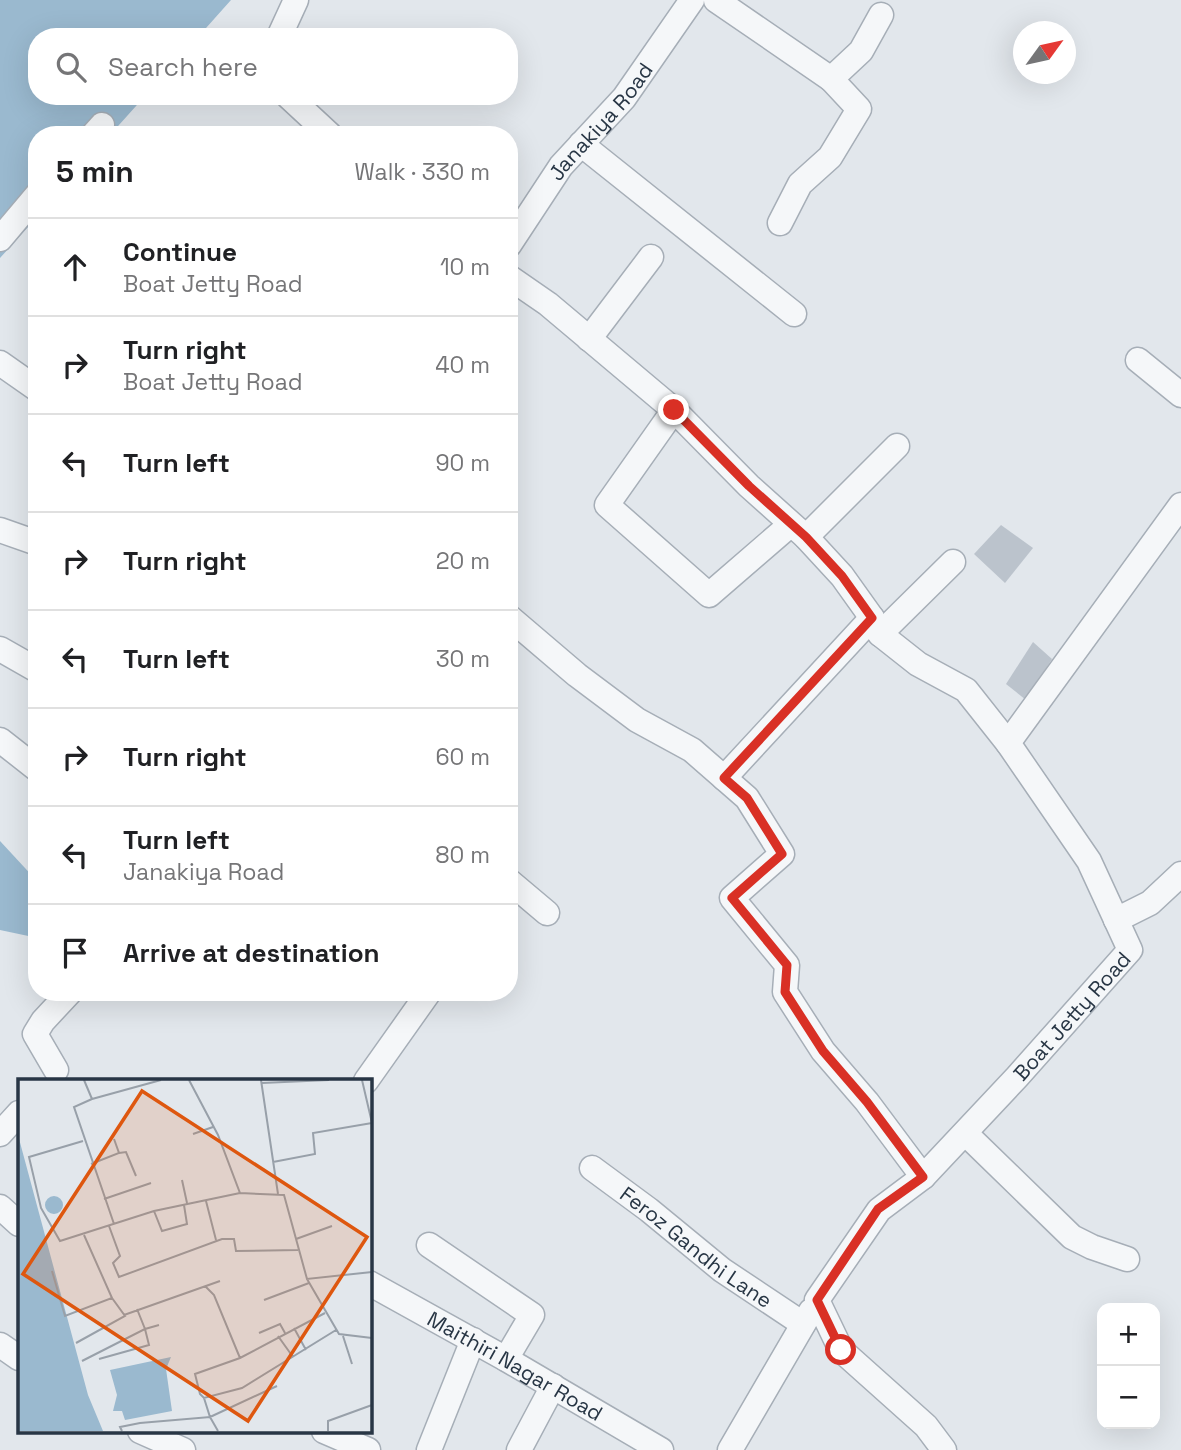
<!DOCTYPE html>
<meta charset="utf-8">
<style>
body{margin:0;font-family:"Space Grotesk",sans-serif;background:#f2f2f2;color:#202124}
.controls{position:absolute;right:21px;bottom:21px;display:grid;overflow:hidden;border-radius:14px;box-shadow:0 7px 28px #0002}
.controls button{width:63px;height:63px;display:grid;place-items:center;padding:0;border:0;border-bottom:2px solid #e0e0e0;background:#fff;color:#202124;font:35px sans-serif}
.compass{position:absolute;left:1013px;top:21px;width:63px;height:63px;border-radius:50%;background:#fff;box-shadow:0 7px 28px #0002;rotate:57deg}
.stop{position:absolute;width:21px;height:21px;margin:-16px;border:5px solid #d93025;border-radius:50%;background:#fff}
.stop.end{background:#d93025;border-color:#fff;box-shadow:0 2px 7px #0008}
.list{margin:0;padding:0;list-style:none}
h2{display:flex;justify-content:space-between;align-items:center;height:91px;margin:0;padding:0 28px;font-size:30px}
h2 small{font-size:23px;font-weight:400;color:#757577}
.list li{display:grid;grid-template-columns:46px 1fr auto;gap:21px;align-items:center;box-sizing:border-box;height:98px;padding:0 28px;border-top:2px solid #e0e0e0}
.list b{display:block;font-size:26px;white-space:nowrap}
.list p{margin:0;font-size:23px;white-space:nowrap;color:#757577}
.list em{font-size:23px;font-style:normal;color:#757577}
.icon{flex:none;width:38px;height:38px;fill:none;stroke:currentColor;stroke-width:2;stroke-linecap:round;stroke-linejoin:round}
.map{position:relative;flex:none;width:1181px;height:1450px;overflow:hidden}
.search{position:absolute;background:#fff;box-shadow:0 7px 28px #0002;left:28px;top:28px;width:490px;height:77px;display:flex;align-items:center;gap:18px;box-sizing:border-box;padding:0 24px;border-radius:28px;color:#757577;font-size:26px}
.panel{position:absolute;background:#fff;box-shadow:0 7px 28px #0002;left:28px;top:126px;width:490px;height:875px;border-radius:28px}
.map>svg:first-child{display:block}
</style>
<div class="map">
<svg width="1181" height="1450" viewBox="0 0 1181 1450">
<rect width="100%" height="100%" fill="#e2e7ec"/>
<g fill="#9ab9cf">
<path d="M 0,0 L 231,0 L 198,37 L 37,37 L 37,96 L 145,96 L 110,135 L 37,135 L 37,217 L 0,258 Z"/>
<path d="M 0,841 L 37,881 L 37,934 L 33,937 L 0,930 Z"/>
</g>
<g fill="#bbc3cc">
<path d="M 1001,525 L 1033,548 L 1005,583 L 974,554 Z"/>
<path d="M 1033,642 L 1052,659 L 1026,700 L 1006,684 Z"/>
</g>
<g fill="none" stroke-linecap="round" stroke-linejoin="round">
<g stroke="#a6aeb7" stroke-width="27">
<g id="minor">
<path d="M 716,0 L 831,79 L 861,51 L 881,15"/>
<path d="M 279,37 L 296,0"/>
<path d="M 288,96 L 330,135"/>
<path d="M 93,135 L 102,125"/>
<path d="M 581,144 L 794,314"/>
<path d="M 780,223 L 800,184 L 830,157 L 859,109 L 831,79"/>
<path d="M 0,239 L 37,195"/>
<path id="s1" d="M 509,245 L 561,166 L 624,98 L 692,0"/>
<path d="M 509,277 L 548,304 L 674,410 L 749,486 L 806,537 L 842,576 L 872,618 L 880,634 L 918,664 L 966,690 L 1008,743"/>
<path d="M 589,339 L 651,257"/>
<path d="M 1138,360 L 1181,395"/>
<path d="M 0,363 L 37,389"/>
<path d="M 674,410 L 607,505 L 709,595 L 790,525"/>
<path d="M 0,530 L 37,543"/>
<path d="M 806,537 L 897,446"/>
<path d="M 509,617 L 577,675 L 637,720 L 692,750 L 747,798 L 782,854 L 732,898 L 787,965 L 785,992 L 823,1051 L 867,1102 L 923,1177"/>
<path d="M 880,634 L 953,562"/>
<path d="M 0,649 L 37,670"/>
<path d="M 0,740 L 37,769"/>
<path d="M 724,778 L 872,618"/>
<path d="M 509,881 L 547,913"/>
<path d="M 1116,920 L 1150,903 L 1181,874"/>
<path d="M 56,1070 L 35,1034 L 43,1021 L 70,992"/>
<path d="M 366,1081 L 429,992"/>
<path d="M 965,1133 L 1072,1237 L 1092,1247 L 1127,1259"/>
<path d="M 0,1134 L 19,1113"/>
<path id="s2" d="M 592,1168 L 649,1210 L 722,1270 L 803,1324"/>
<path d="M 0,1207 L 19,1224"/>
<path d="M 429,1245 L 532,1315 L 506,1359"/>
<path id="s3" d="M 369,1283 L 506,1359 L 661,1450"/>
<path d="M 0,1345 L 19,1358"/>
<path d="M 140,1431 L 183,1450"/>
<path d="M 324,1431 L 368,1450"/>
<path d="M 429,1450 L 473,1340"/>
<path d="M 519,1450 L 553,1386"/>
<path d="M 730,1450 L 811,1311"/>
<path id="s4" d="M 944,1450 L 926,1426 L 841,1350 L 817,1300 L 879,1210 L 923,1177 L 1017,1077 L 1130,950 L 1089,861 L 1008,743 L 1181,505"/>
</g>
</g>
<use href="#minor" stroke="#f5f7f9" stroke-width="24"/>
</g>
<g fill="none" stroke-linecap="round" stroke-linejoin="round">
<path stroke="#d93025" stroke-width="9" d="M 674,410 L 749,486 L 806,537 L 842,576 L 872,618 L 724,778 L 747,798 L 782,854 L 732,898 L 787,965 L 785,992 L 823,1051 L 867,1102 L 923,1177 L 878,1209 L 817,1300 L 841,1350"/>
</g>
<g text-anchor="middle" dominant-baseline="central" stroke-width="6" stroke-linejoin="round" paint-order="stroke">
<g font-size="21" fill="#283645" stroke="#f2f5f9">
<text stroke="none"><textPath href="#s1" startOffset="154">Janakiya Road</textPath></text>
<text stroke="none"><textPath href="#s4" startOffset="583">Boat Jetty Road</textPath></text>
<text stroke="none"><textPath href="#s2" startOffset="131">Feroz Gandhi Lane</textPath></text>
<text stroke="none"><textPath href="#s3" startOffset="168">Maithiri Nagar Road</textPath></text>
</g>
</g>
<g transform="translate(18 1079)">
<rect width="354" height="354" fill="#e2e7ec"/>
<path d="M 0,56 L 70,316 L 85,352 L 0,352 ZM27 126a9 9 0 1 1 18 0a9 9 0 1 1-18 0ZM 153,278 L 148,290 L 154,332 L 107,341 L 104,332 L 95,332 L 99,316 L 92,291 Z" fill="#9ab9cf"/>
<path fill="none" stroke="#98a0a9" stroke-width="2" d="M 66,1 L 74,20 L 143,1M 171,1 L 200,56 L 222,114 L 266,116 L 289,200 L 354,193M 243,1 L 260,115M 344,1 L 354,44M 244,4 L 311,1M 74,20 L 56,28 L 96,145M 175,55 L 195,48M 65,62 L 11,78 L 23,129 L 42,162 L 136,132 L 222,114M 101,74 L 108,73 L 118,97M 255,83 L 297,75 L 295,54 L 354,44M 73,85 L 101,74 L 96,60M 164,101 L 169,124M 86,120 L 133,104M 188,122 L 198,161M 136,132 L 144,152 L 169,145 L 166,126M 91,147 L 102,177 L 95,184 L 101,198 L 204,160 L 216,160 L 218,172 L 280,171M 278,160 L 314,147M 34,192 L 47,237 L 94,219 L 66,156M 289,200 L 321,255 L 354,259M 187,207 L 196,216 L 222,279M 246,221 L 291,204M 307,234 L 222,279 L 177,295 L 182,315 L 186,319 L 224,309 L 318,251M 106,236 L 202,202M 276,249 L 288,271M 241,254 L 262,245 L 267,254M 260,257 L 275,278M 325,257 L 334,285M 58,264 L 107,237 L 94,219M 81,280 L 131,266 L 127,250 L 141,246M 64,282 L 127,250 L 119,230M 186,319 L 192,338 L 259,307M 104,352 L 102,348 L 122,344 L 192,338 L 200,352M 310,352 L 310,342 L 354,326"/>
<path fill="#de570f" fill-opacity="0.15" stroke="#de570f" stroke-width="3.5" d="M 124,12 L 349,158 L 230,342 L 5,195 Z"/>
<rect width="354" height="354" fill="none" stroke="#283645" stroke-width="3.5"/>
</g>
</svg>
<div class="controls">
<button>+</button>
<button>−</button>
</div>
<svg class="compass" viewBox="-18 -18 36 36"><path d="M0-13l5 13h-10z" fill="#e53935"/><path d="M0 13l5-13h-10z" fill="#757577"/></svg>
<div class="stop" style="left:841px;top:1350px"></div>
<div class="stop end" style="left:674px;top:410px"></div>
<div class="search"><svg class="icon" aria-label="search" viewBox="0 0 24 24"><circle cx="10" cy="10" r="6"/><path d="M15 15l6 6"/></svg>Search here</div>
<section class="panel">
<h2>5 min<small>Walk · 330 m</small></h2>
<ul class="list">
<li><svg class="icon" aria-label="ahead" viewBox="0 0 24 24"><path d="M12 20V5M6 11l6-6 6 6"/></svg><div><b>Continue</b><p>Boat Jetty Road</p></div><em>10 m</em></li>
<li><svg class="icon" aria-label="right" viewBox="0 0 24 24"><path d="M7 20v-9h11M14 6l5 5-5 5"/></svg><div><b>Turn right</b><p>Boat Jetty Road</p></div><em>40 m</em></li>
<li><svg class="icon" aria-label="left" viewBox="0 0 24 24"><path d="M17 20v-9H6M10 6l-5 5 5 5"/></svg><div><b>Turn left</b></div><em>90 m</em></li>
<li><svg class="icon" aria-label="right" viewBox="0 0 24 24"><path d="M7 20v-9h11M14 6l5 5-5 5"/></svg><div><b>Turn right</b></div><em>20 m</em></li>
<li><svg class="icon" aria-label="left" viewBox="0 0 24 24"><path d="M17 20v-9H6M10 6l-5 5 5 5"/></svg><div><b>Turn left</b></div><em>30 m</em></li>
<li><svg class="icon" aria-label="right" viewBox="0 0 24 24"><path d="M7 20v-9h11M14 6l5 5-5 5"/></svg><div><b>Turn right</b></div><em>60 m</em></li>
<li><svg class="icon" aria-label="left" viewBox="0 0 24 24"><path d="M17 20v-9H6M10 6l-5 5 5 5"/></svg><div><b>Turn left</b><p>Janakiya Road</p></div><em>80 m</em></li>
<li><svg class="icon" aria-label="arrive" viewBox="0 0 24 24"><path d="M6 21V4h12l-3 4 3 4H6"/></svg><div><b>Arrive at destination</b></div></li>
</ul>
</section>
</div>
